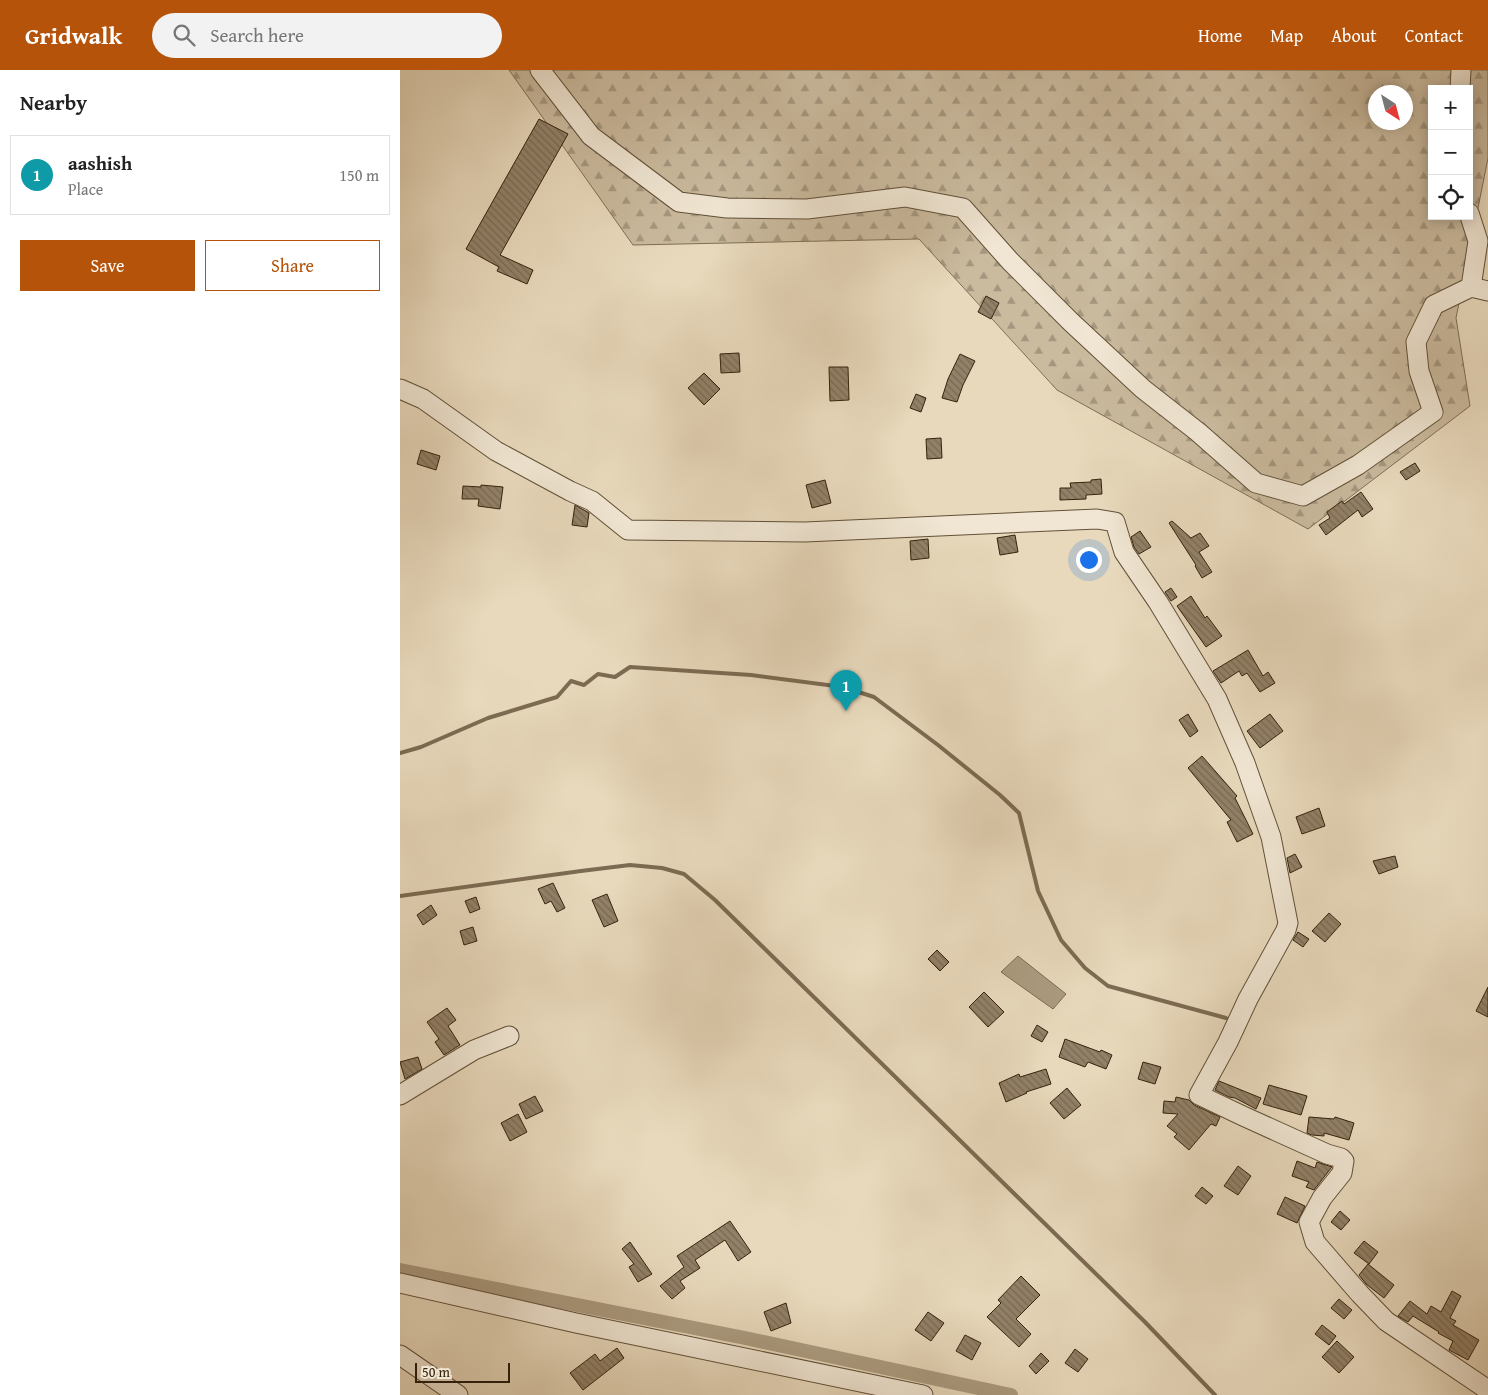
<!DOCTYPE html>
<meta charset="utf-8">
<style>
body{margin:0;font-family:"Gentium Book Plus",serif;background:#f2f2f2;color:#222}
.controls{position:absolute;right:15px;top:15px;display:grid;overflow:hidden;border-radius:0px;box-shadow:0 2px 12px #0003}
.controls button{width:45px;height:45px;display:grid;place-items:center;padding:0;border:0;border-bottom:1px solid #e0e0e0;background:#fff;color:#222;font:25px sans-serif}
.compass{position:absolute;left:968px;top:15px;width:45px;height:45px;border-radius:50%;background:#fff;box-shadow:0 2px 12px #0003;rotate:144deg}
.scale{position:absolute;left:15px;bottom:12px;width:95px;box-sizing:border-box;padding-left:5px;border:2px solid #35220c;border-top:0;font-size:14px;line-height:18px;white-space:nowrap;color:#35220c;-webkit-text-stroke:4px #f0e6d3;paint-order:stroke}
.you{position:absolute;left:688px;top:489px;width:18px;height:18px;margin:-12px;border:4px solid #fff;border-radius:50%;background:#1a73e8;box-shadow:0 0 0 8px #1a73e833}
.badge{display:grid;place-items:center;width:32px;height:32px;border-radius:50%;background:#b45309;color:#fff;font-size:16px;font-weight:700}
.pin{position:absolute;translate:-50% -41px;filter:drop-shadow(0 1px 2px #0008)}
.pin::after{content:'';position:absolute;top:26px;width:18px;height:15px;background:inherit;clip-path:polygon(0 0,100% 0,50% 100%)}
.list{margin:0;padding:0;list-style:none}
h2{display:flex;justify-content:space-between;align-items:center;height:65px;margin:0;padding:0 20px;font-size:21px}
h2 small{font-size:16px;font-weight:400;color:#767676}
.list li{display:grid;grid-template-columns:32px 1fr auto;gap:15px;align-items:center;box-sizing:border-box;height:80px;margin:0 10px 10px;padding:0 10px;border:1px solid #e0e0e0;border-radius:0px}
.list b{display:block;font-size:19px;white-space:nowrap}
.list p{margin:0;font-size:16px;white-space:nowrap;color:#767676}
.list em{font-size:16px;font-style:normal;color:#767676}
.actions{display:flex;gap:10px;padding:15px 20px}
.actions a{flex:1;padding:11px 0;border:1px solid #b45309;border-radius:0px;text-align:center;font-size:18px;color:#b45309}
.actions .main{background:#b45309;color:#fff}
.icon{flex:none;width:28px;height:28px;fill:none;stroke:currentColor;stroke-width:2;stroke-linecap:round;stroke-linejoin:round}
.map{position:relative;flex:none;width:1088px;height:1325px;overflow:hidden}
header{display:flex;align-items:center;gap:30px;box-sizing:border-box;height:70px;padding:0 25px;background:#b45309;color:#fff}
header strong{font-size:24px}
nav{display:flex;gap:28px;margin-inline-start:auto;font-size:18px}
.search{width:350px;height:45px;background:#f2f2f2;display:flex;align-items:center;gap:12px;box-sizing:border-box;padding:0 18px;border-radius:28px;color:#767676;font-size:19px}
main{display:flex}
aside{flex:1;background:#fff}
.map>svg:first-child{display:block}
</style>
<header>
<strong>Gridwalk</strong>
<div class="search"><svg class="icon" aria-label="search" viewBox="0 0 24 24"><circle cx="10" cy="10" r="6"/><path d="M15 15l6 6"/></svg>Search here</div>
<nav><a>Home</a><a>Map</a><a>About</a><a>Contact</a></nav>
</header>
<main>
<aside>
<h2>Nearby<small></small></h2>
<ul class="list">
<li><span class="badge" style="background:#0f9aa8">1</span><div><b>aashish</b><p>Place</p></div><em>150 m</em></li>
</ul>
<div class="actions"><a class="main">Save</a><a>Share</a></div>
</aside>
<div class="map">
<svg width="1088" height="1325" viewBox="0 0 1088 1325">
<defs>
<pattern id="forest-firs" width="22" height="20" patternUnits="userSpaceOnUse" patternTransform="scale(1.25)"><rect width="22" height="20" fill="#caba9e"/><path d="M5 1l3.5 6h-7zM16 11l3.5 6h-7z" fill="#a5977f"/></pattern>
<pattern id="building-back-hatch" width="6" height="6" patternUnits="userSpaceOnUse" patternTransform="scale(1.25)"><rect width="6" height="6" fill="#928168"/><path d="M-1 5l2 2M0 0l6 6M5-1l2 2" fill="none" stroke="#786954"/></pattern>
</defs>
<rect width="100%" height="100%" fill="#e8d9bc"/>
<filter id="stains"><feTurbulence type="fractalNoise" baseFrequency=".004" numOctaves="4"/><feColorMatrix values="0 0 0 0 .2 0 0 0 0 .09 0 0 0 0 .02 0 0 0 .5 -.17"/></filter>
<radialGradient id="worn" r=".72"><stop offset=".6" stop-color="#630" stop-opacity="0"/><stop offset="1" stop-color="#630" stop-opacity=".3"/></radialGradient>
<path fill="url(#forest-firs)" stroke="#806e55" fill-rule="evenodd" d="M 109,0 L 1088,0 L 1088,88 L 1056,248 L 1070,336 L 908,459 L 657,320 L 519,169 L 233,175 ZM 1032,19 L 1069,19 L 1069,146 L 1032,146 ZM 976,22 L 1006,22 L 1006,52 L 976,52 Z"/>
<path fill="#ab9b80" stroke="#7c6b52" d="M 618,886 L 666,924 L 653,939 L 601,902 Z"/>
<g fill="none" stroke-linecap="round" stroke-linejoin="round">
<g stroke="#7c6b52" stroke-width="4">
<path d="M 0,683 L 21,677 L 88,648 L 157,627 L 171,611 L 184,615 L 198,604 L 215,607 L 230,597 L 351,605 L 443,617 L 474,627 L 538,675 L 600,725 L 619,743 L 638,821 L 661,870 L 685,898 L 708,916 L 826,948"/>
<path d="M 0,826 L 181,801 L 230,795 L 262,798 L 284,804 L 315,830 L 745,1252 L 815,1325"/>
</g>
<path stroke="#ab9b80" stroke-width="14" d="M 0,1200 L 345,1268 L 611,1325"/>
</g>
<g fill="url(#building-back-hatch)" stroke="#35220c">
<path d="M 139,49 L 168,64 L 100,185 L 133,200 L 127,214 L 97,201 L 99,197 L 66,179 Z"/>
<path d="M 586,226 L 599,233 L 591,249 L 578,242 Z"/>
<path d="M 339,283 L 340,302 L 321,303 L 320,284 Z"/>
<path d="M 560,284 L 575,291 L 563,315 L 557,332 L 542,328 L 548,309 Z"/>
<path d="M 429,297 L 448,297 L 449,330 L 430,331 Z"/>
<path d="M 304,303 L 320,319 L 304,335 L 288,318 Z"/>
<path d="M 516,324 L 526,328 L 521,342 L 510,338 Z"/>
<path d="M 541,368 L 542,388 L 527,389 L 526,369 Z"/>
<path d="M 21,380 L 40,386 L 36,400 L 17,394 Z"/>
<path d="M 1015,393 L 1020,401 L 1006,410 L 1000,402 Z"/>
<path d="M 701,409 L 702,424 L 686,425 L 686,429 L 660,430 L 660,418 L 671,418 L 670,413 L 691,412 L 691,410 Z"/>
<path d="M 425,410 L 431,433 L 412,438 L 406,415 Z"/>
<path d="M 81,415 L 103,417 L 100,439 L 78,436 L 79,429 L 62,429 L 63,416 L 81,417 Z"/>
<path d="M 961,422 L 973,439 L 962,447 L 958,440 L 926,465 L 919,455 L 930,448 L 927,442 L 942,431 L 944,434 Z"/>
<path d="M 175,435 L 189,443 L 187,457 L 172,455 Z"/>
<path d="M 772,451 L 791,468 L 800,463 L 809,476 L 799,482 L 812,502 L 802,508 L 795,496 L 796,495 L 769,453 Z"/>
<path d="M 740,461 L 751,477 L 739,484 L 734,477 L 731,467 Z"/>
<path d="M 615,465 L 618,482 L 600,485 L 597,468 Z"/>
<path d="M 528,469 L 529,488 L 511,490 L 510,471 Z"/>
<path d="M 771,518 L 777,527 L 771,531 L 765,522 Z"/>
<path d="M 791,526 L 805,548 L 807,546 L 822,566 L 806,577 L 777,536 Z"/>
<path d="M 848,580 L 863,606 L 868,602 L 875,613 L 860,622 L 847,603 L 842,606 L 839,601 L 821,613 L 813,601 Z"/>
<path d="M 788,644 L 798,661 L 790,667 L 779,650 Z"/>
<path d="M 870,644 L 883,661 L 860,678 L 847,661 Z"/>
<path d="M 802,686 L 837,726 L 835,728 L 853,764 L 837,772 L 827,752 L 831,750 L 788,698 Z"/>
<path d="M 919,738 L 925,756 L 902,764 L 896,747 Z"/>
<path d="M 895,784 L 902,797 L 890,803 L 887,788 Z"/>
<path d="M 995,786 L 998,797 L 979,804 L 973,791 Z"/>
<path d="M 153,813 L 165,838 L 157,842 L 151,831 L 145,834 L 138,819 Z"/>
<path d="M 207,824 L 218,851 L 204,857 L 192,830 Z"/>
<path d="M 76,827 L 80,839 L 70,843 L 65,831 Z"/>
<path d="M 31,835 L 37,845 L 23,855 L 17,845 Z"/>
<path d="M 929,843 L 941,854 L 925,872 L 912,861 Z"/>
<path d="M 73,857 L 77,871 L 64,875 L 60,861 Z"/>
<path d="M 898,862 L 909,869 L 903,877 L 893,870 Z"/>
<path d="M 537,880 L 549,892 L 540,901 L 528,889 Z"/>
<path d="M 1088,917 L 1088,947 L 1076,941 Z"/>
<path d="M 584,922 L 604,942 L 588,957 L 569,937 Z"/>
<path d="M 47,938 L 56,950 L 48,956 L 60,975 L 44,985 L 35,972 L 39,969 L 27,952 Z"/>
<path d="M 637,955 L 648,962 L 642,972 L 631,966 Z"/>
<path d="M 665,969 L 700,982 L 701,980 L 712,985 L 706,999 L 688,992 L 685,997 L 659,987 Z"/>
<path d="M 18,987 L 22,999 L 5,1009 L 0,992 Z"/>
<path d="M 743,992 L 761,997 L 755,1014 L 738,1009 Z"/>
<path d="M 646,999 L 651,1014 L 626,1022 L 627,1023 L 606,1032 L 599,1013 L 619,1004 L 620,1007 Z"/>
<path d="M 819,1011 L 861,1028 L 856,1039 L 835,1028 L 829,1027 L 815,1020 Z"/>
<path d="M 869,1015 L 907,1026 L 901,1045 L 863,1034 Z"/>
<path d="M 667,1018 L 681,1035 L 664,1049 L 650,1033 Z"/>
<path d="M 135,1026 L 143,1041 L 126,1049 L 119,1034 Z"/>
<path d="M 776,1027 L 789,1030 L 794,1035 L 820,1047 L 816,1056 L 811,1054 L 789,1080 L 774,1067 L 777,1064 L 767,1056 L 778,1044 L 763,1043 L 764,1031 L 775,1032 Z"/>
<path d="M 118,1044 L 127,1062 L 110,1071 L 101,1053 Z"/>
<path d="M 909,1047 L 934,1049 L 935,1047 L 954,1053 L 949,1070 L 924,1063 L 924,1066 L 912,1065 L 907,1063 Z"/>
<path d="M 897,1091 L 915,1098 L 917,1092 L 932,1097 L 931,1098 L 914,1120 L 906,1117 L 909,1112 L 892,1106 Z"/>
<path d="M 838,1096 L 851,1106 L 838,1125 L 824,1116 Z"/>
<path d="M 802,1117 L 813,1126 L 806,1134 L 795,1126 Z"/>
<path d="M 885,1127 L 905,1136 L 897,1153 L 877,1144 Z"/>
<path d="M 940,1141 L 950,1150 L 941,1160 L 931,1152 Z"/>
<path d="M 330,1151 L 351,1182 L 338,1191 L 325,1170 L 295,1190 L 300,1198 L 280,1211 L 285,1218 L 272,1229 L 260,1216 L 284,1197 L 277,1186 Z"/>
<path d="M 964,1171 L 978,1182 L 969,1194 L 954,1183 Z"/>
<path d="M 230,1172 L 252,1204 L 238,1212 L 229,1197 L 234,1194 L 222,1179 Z"/>
<path d="M 968,1194 L 994,1215 L 984,1228 L 966,1214 L 959,1205 Z"/>
<path d="M 621,1206 L 640,1225 L 616,1249 L 631,1264 L 619,1277 L 587,1247 L 601,1233 L 598,1230 Z"/>
<path d="M 1052,1221 L 1061,1226 L 1050,1248 L 1056,1251 L 1053,1255 L 1079,1270 L 1068,1290 L 1049,1280 L 1053,1271 L 1038,1263 L 1039,1262 L 1013,1246 L 1008,1252 L 998,1246 L 1010,1231 L 1027,1244 L 1031,1236 L 1041,1242 Z"/>
<path d="M 939,1229 L 952,1240 L 944,1249 L 931,1238 Z"/>
<path d="M 386,1233 L 391,1253 L 371,1261 L 364,1242 Z"/>
<path d="M 528,1242 L 544,1253 L 531,1271 L 515,1260 Z"/>
<path d="M 922,1255 L 936,1266 L 929,1275 L 915,1264 Z"/>
<path d="M 565,1265 L 581,1273 L 572,1290 L 556,1281 Z"/>
<path d="M 937,1271 L 954,1287 L 939,1303 L 922,1287 Z"/>
<path d="M 217,1278 L 224,1288 L 183,1320 L 170,1303 L 195,1284 L 200,1291 Z"/>
<path d="M 675,1279 L 688,1289 L 678,1302 L 665,1293 Z"/>
<path d="M 641,1283 L 649,1291 L 636,1304 L 629,1296 Z"/>
</g>
<g fill="none" stroke-linecap="round" stroke-linejoin="round">
<g stroke="#625038" stroke-width="21">
<g id="minor">
<path d="M 140,0 L 191,66 L 279,132 L 327,138 L 407,139 L 505,127 L 563,138 L 610,191 L 671,252 L 743,319 L 798,362 L 856,413 L 903,426 L 958,395 L 1033,342 L 1019,301 L 1016,272 L 1034,235 L 1071,217 L 1088,221"/>
<path d="M 1060,19 L 1061,0"/>
<path d="M 1069,143 L 1078,171 L 1071,217"/>
<path d="M 0,319 L 23,329 L 96,381 L 170,421 L 192,431 L 228,460 L 405,462 L 697,449 L 715,452 L 724,482 L 758,532 L 817,629 L 845,693 L 871,767 L 888,853 L 886,860 L 848,929 L 828,972 L 799,1025 L 843,1046 L 927,1084 L 941,1088 L 944,1091 L 942,1103 L 922,1128 L 909,1152 L 915,1172 L 960,1224 L 986,1251 L 1088,1320"/>
<path d="M 0,1025 L 74,980 L 109,966"/>
<path d="M 0,1213 L 176,1253 L 523,1325"/>
<path d="M 0,1285 L 58,1325"/>
</g>
</g>
<use href="#minor" stroke="#f0e6d3" stroke-width="19"/>
</g>
<rect width="100%" height="100%" filter="url(#stains)"/>
<rect width="100%" height="100%" fill="url(#worn)"/>
</svg>
<div class="controls">
<button>+</button>
<button>−</button>
<button><svg class="icon" aria-label="locate" viewBox="0 0 24 24"><circle cx="12" cy="12" r="6"/><path d="M12 2v4M12 18v4M2 12h4M18 12h4"/></svg></button>
</div>
<svg class="compass" viewBox="-18 -18 36 36"><path d="M0-13l5 13h-10z" fill="#e53935"/><path d="M0 13l5-13h-10z" fill="#767676"/></svg>
<div class="scale">50 m</div>
<div class="you"></div>
<div class="pin badge" style="left:446px;top:641px;background:#0f9aa8">1</div>
</div>
</main>
